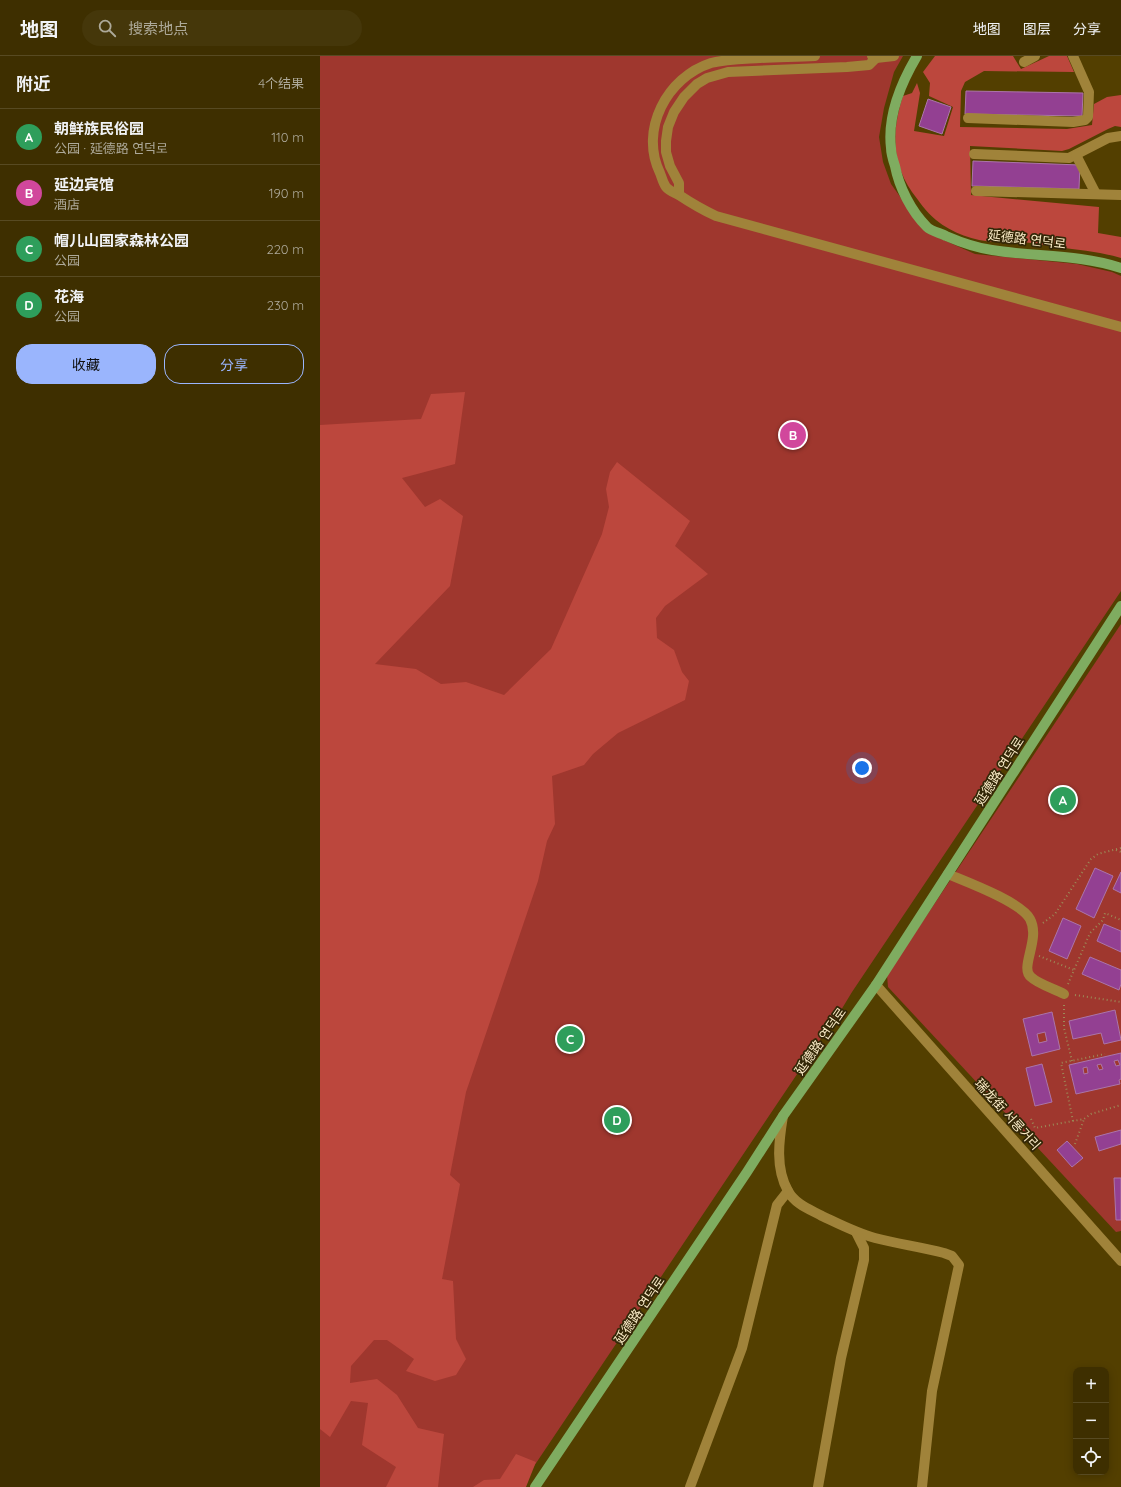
<!DOCTYPE html>
<html lang="zh">
<meta charset="utf-8">
<style>
body{margin:0;font-family:Quicksand,"Noto Sans SC","Noto Sans KR",sans-serif;background:#45370a;color:#f1f3f6}
.controls{position:absolute;right:12px;bottom:12px;display:grid;overflow:hidden;border-radius:8px;box-shadow:0 2px 10px #0003}
.controls button{width:36px;height:36px;display:grid;place-items:center;padding:0;border:0;border-bottom:1px solid #574a22;background:#3e2f00;color:#f1f3f6;font:20px sans-serif}
.you{position:absolute;left:542px;top:712px;width:14px;height:14px;margin:-10px;border:3px solid #fff;border-radius:50%;background:#1a73e8;box-shadow:0 0 0 6px #1a73e833}
.badge{display:grid;place-items:center;width:26px;height:26px;border-radius:50%;background:#9ab5fd;color:#fff;font-size:13px;font-weight:700}
.pin{position:absolute;translate:-50% -50%;border:2px solid #fff;box-shadow:0 1px 4px #0006}
.list{margin:0;padding:0;list-style:none}
h2{display:flex;justify-content:space-between;align-items:center;height:52px;margin:0;padding:0 16px;font-size:17px}
h2 small{font-size:13px;font-weight:400;color:#ada999}
.list li{display:grid;grid-template-columns:26px 1fr auto;gap:12px;align-items:center;box-sizing:border-box;height:56px;padding:0 16px;border-top:1px solid #574a22}
.list b{display:block;font-size:15px;white-space:nowrap}
.list p{margin:0;font-size:13px;white-space:nowrap;color:#ada999}
.list em{font-size:13px;font-style:normal;color:#ada999}
.actions{display:flex;gap:8px;padding:12px 16px}
.actions a{flex:1;padding:9px 0;border:1px solid #9ab5fd;border-radius:16px;text-align:center;font-size:14px;color:#9ab5fd}
.actions .main{background:#9ab5fd;color:#111}
.icon{flex:none;width:22px;height:22px;fill:none;stroke:currentColor;stroke-width:2;stroke-linecap:round;stroke-linejoin:round}
.map{position:relative;flex:none;width:801px;height:1431px;overflow:hidden}
header{display:flex;align-items:center;gap:24px;box-sizing:border-box;height:56px;padding:0 20px;background:#3e2f00;border-bottom:1px solid #574a22}
header strong{font-size:19px}
nav{display:flex;gap:22px;margin-inline-start:auto;font-size:14px}
.search{width:280px;height:36px;background:#45370a;display:flex;align-items:center;gap:10px;box-sizing:border-box;padding:0 14px;border-radius:22px;color:#ada999;font-size:15px}
main{display:flex}
aside{flex:1;background:#3e2f00}
.map>svg:first-child{display:block}
</style>
<header>
<strong>地图</strong>
<div class="search"><svg class="icon" aria-label="search" viewBox="0 0 24 24"><circle cx="10" cy="10" r="6"/><path d="M15 15l6 6"/></svg>搜索地点</div>
<nav><a>地图</a><a>图层</a><a>分享</a></nav>
</header>
<main>
<aside>
<h2>附近<small>4个结果</small></h2>
<ul class="list">
<li><span class="badge" style="background:#2e9e5b">A</span><div><b>朝鲜族民俗园</b><p>公园 · 延德路 연덕로</p></div><em>110 m</em></li>
<li><span class="badge" style="background:#d1479c">B</span><div><b>延边宾馆</b><p>酒店</p></div><em>190 m</em></li>
<li><span class="badge" style="background:#2e9e5b">C</span><div><b>帽儿山国家森林公园</b><p>公园</p></div><em>220 m</em></li>
<li><span class="badge" style="background:#2e9e5b">D</span><div><b>花海</b><p>公园</p></div><em>230 m</em></li>
</ul>
<div class="actions"><a class="main">收藏</a><a>分享</a></div>
</aside>
<div class="map">
<svg width="801" height="1431" viewBox="0 0 801 1431">
<rect width="100%" height="100%" fill="#533f00"/>
<g fill="#9f372e">
<path d="M 0,0 L 583,0 L 574,16 L 564,52 L 559,81 L 563,106 L 571,128 L 599,167 L 619,182 L 655,198 L 757,208 L 792,216 L 801,220 L 801,535 L 532,936 L 512,969 L 510,969 L 200,1431 L 0,1431 Z"/>
<path d="M 801,568 L 801,1175 L 796,1176 L 568,931 L 567,919 Z"/>
</g>
<g fill="#bc473d">
<path d="M 615,0 L 693,0 L 701,13 L 729,0 L 747,0 L 754,16 L 664,15 L 645,26 L 641,35 L 640,71 L 747,73 L 772,69 L 774,48 L 787,41 L 801,39 L 801,71 L 795,70 L 788,73 L 749,93 L 742,95 L 650,90 L 651,139 L 779,151 L 778,177 L 801,181 L 801,202 C 781,196 759,194 738,191 C 726,190 714,187 702,186 C 693,186 684,187 675,186 C 654,185 632,177 616,164 C 606,156 599,145 592,136 C 571,106 572,74 583,40 L 592,37 L 597,27 L 600,37 L 594,75 L 624,80 L 633,51 L 609,40 L 610,27 L 603,16 Z"/>
<path d="M 145,336 L 135,408 L 82,422 L 105,451 L 120,443 L 143,460 L 130,530 L 55,608 L 96,613 L 121,628 L 146,626 L 184,639 L 231,593 L 282,478 L 289,451 L 286,433 L 290,416 L 297,406 L 370,465 L 355,490 L 388,518 L 345,550 L 336,562 L 337,582 L 354,594 L 362,616 L 369,625 L 365,644 L 298,677 L 273,698 L 264,709 L 232,720 L 235,768 L 227,785 L 218,825 L 146,1036 L 130,1119 L 140,1128 L 122,1223 L 133,1225 L 136,1283 L 146,1303 L 136,1319 L 115,1325 L 86,1315 L 94,1303 L 67,1284 L 54,1284 L 31,1310 L 30,1327 L 57,1323 L 77,1339 L 98,1372 L 124,1378 L 118,1431 L 66,1431 L 76,1411 L 42,1389 L 48,1347 L 31,1345 L 10,1381 L 0,1373 L 0,369 L 101,363 L 111,338 Z"/>
<path d="M 196,1398 L 216,1406 L 206,1431 L 153,1431 L 164,1424 L 180,1423 Z"/>
</g>
<g fill="#934092" stroke="#ab75a9" fill-rule="evenodd">
<path d="M 646,35 L 763,37 L 762,60 L 645,58 Z"/>
<path d="M 608,43 L 631,51 L 622,78 L 599,70 Z"/>
<path d="M 653,105 L 760,109 L 759,133 L 652,130 Z"/>
<path d="M 775,812 L 793,820 L 774,862 L 756,853 Z"/>
<path d="M 801,816 L 801,837 L 793,833 Z"/>
<path d="M 743,862 L 761,870 L 747,903 L 729,895 Z"/>
<path d="M 784,868 L 801,875 L 801,896 L 777,885 Z"/>
<path d="M 770,901 L 801,914 L 801,928 L 799,934 L 762,918 Z"/>
<path d="M 795,954 L 801,984 L 784,988 L 781,977 L 753,983 L 749,965 Z"/>
<path d="M 732,956 L 740,993 L 712,1000 L 703,963 ZM 725,976 L 727,985 L 719,987 L 717,978 Z"/>
<path d="M 801,997 L 801,1023 L 799,1024 L 800,1028 L 756,1038 L 749,1009 ZM 798,1004 L 800,1009 L 796,1010 L 794,1005 ZM 781,1008 L 783,1013 L 779,1014 L 777,1009 ZM 767,1011 L 768,1017 L 764,1018 L 763,1012 Z"/>
<path d="M 722,1008 L 732,1046 L 715,1050 L 706,1012 Z"/>
<path d="M 801,1074 L 801,1088 L 779,1095 L 775,1081 Z"/>
<path d="M 747,1085 L 763,1102 L 752,1111 L 737,1094 Z"/>
<path d="M 794,1122 L 801,1122 L 801,1164 L 796,1164 Z"/>
</g>
<g fill="none" stroke-linecap="round" stroke-linejoin="round">
<g stroke="#9c8a57" stroke-width="2" stroke-dasharray="1 3" stroke-linecap="butt">
<path d="M 796,794 L 801,796"/>
<path d="M 723,867 L 735,858 L 771,803 L 778,798 L 801,792"/>
<path d="M 719,900 L 754,914"/>
<path d="M 748,928 L 770,877 L 783,864 L 785,857 L 801,864"/>
<path d="M 755,939 L 801,946"/>
<path d="M 744,949 L 744,972 L 752,1005"/>
<path d="M 711,1063 L 715,1072 L 764,1063 L 771,1058 L 801,1049"/>
<path d="M 753,1065 L 741,1007 L 785,998"/>
<path d="M 755,1088 L 764,1063"/>
</g>
<g stroke="#a0833a" stroke-width="10">
<path d="M 495,0 C 476,1 458,1 440,2 C 424,3 407,3 391,7 C 347,21 319,74 340,117 C 342,122 343,127 346,131 C 349,135 355,137 359,139 C 371,147 383,154 396,160 L 801,271"/>
<path d="M 556,2 L 574,0"/>
<path d="M 704,6 L 715,0"/>
<path d="M 648,62 L 753,66 L 765,64 L 768,61 L 769,36 L 753,0"/>
<path d="M 654,98 L 749,102 L 788,82 L 801,80"/>
<path d="M 756,99 L 776,138"/>
<path d="M 656,135 L 801,139"/>
<path d="M 359,139 L 359,127 L 350,110 L 346,96 L 346,85 L 348,71 L 354,56 L 364,41 L 377,28 L 387,22 L 408,16 L 527,11 L 549,9 L 556,2 L 552,0"/>
<path d="M 628,818 C 647,826 701,846 710,863 C 721,883 699,912 711,921 C 718,928 735,933 744,938"/>
<path d="M 556,929 L 801,1205"/>
<path d="M 463,1060 C 459,1084 455,1112 468,1135 C 475,1148 489,1153 502,1160 C 519,1168 536,1177 555,1182 C 578,1188 602,1191 624,1197 L 632,1200 L 639,1209 L 612,1335 L 602,1431"/>
<path d="M 370,1431 L 422,1292 L 457,1149 L 468,1135"/>
<path d="M 498,1431 L 521,1302 L 544,1204 L 544,1192 L 536,1176"/>
</g>
<g stroke="#7fac60" stroke-width="10">
<path d="M 597,0 C 581,27 567,59 571,92 C 571,98 573,104 575,110 C 579,131 591,155 607,171 C 611,175 620,177 626,180 C 640,186 657,192 672,194 C 715,201 759,198 801,212"/>
<path d="M 215,1431 L 427,1116 L 463,1060 L 556,929 L 801,550"/>
</g>
</g>
<g text-anchor="middle" dominant-baseline="central" stroke-width="3.5" stroke-linejoin="round" paint-order="stroke">
<g font-size="13" fill="#fbecc8" stroke="#332707">
<text transform="translate(707 183) rotate(7)">延德路 연덕로</text>
<text transform="translate(679 715) rotate(-57)">延德路 연덕로</text>
<text transform="translate(500 985) rotate(-55)">延德路 연덕로</text>
<text transform="translate(688 1058) rotate(48)">瑞龙街 서룡거리</text>
<text transform="translate(319 1254) rotate(-56)">延德路 연덕로</text>
</g>
</g>
</svg>
<div class="controls">
<button>+</button>
<button>−</button>
<button><svg class="icon" aria-label="locate" viewBox="0 0 24 24"><circle cx="12" cy="12" r="6"/><path d="M12 2v4M12 18v4M2 12h4M18 12h4"/></svg></button>
</div>
<div class="you"></div>
<div class="pin badge" style="left:743px;top:744px;background:#2e9e5b">A</div>
<div class="pin badge" style="left:473px;top:379px;background:#d1479c">B</div>
<div class="pin badge" style="left:250px;top:983px;background:#2e9e5b">C</div>
<div class="pin badge" style="left:297px;top:1064px;background:#2e9e5b">D</div>
</div>
</main>
